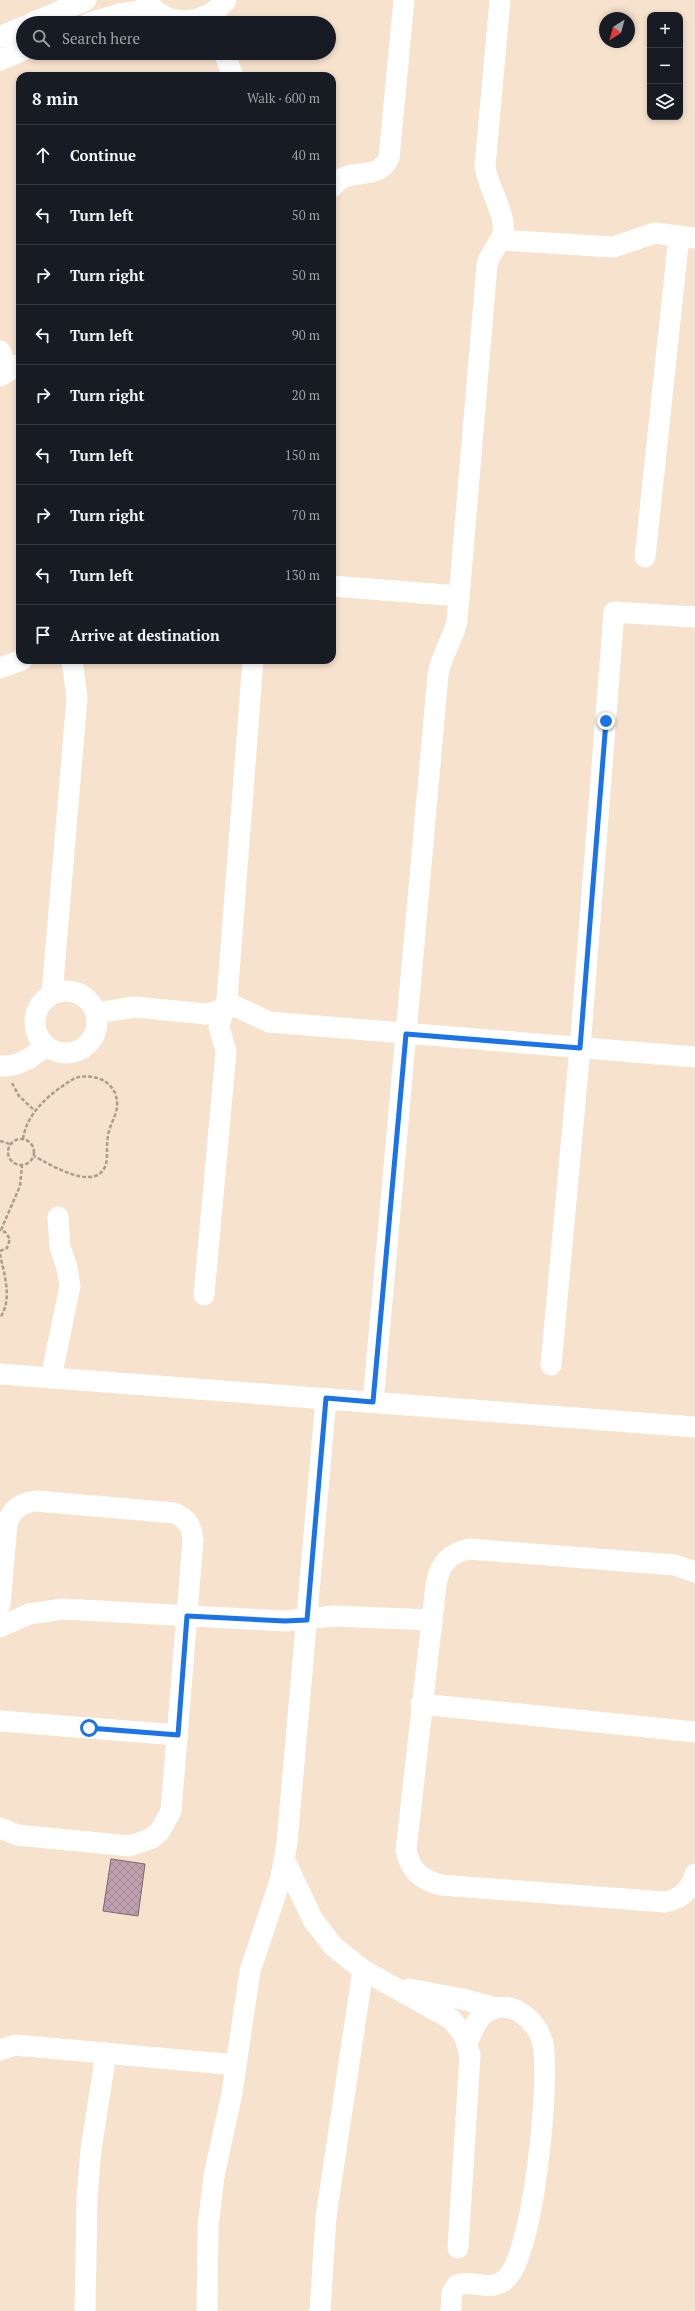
<!DOCTYPE html>
<meta charset="utf-8">
<style>
body{margin:0;font-family:"PT Serif",serif;background:#20242c;color:#f1f3f6}
.controls{position:absolute;right:12px;top:12px;display:grid;overflow:hidden;border-radius:8px;box-shadow:0 2px 6px #0003}
.controls button{width:36px;height:36px;display:grid;place-items:center;padding:0;border:0;border-bottom:1px solid #363941;background:#171b24;color:#f1f3f6;font:20px sans-serif}
.compass{position:absolute;left:599px;top:12px;width:36px;height:36px;border-radius:50%;background:#171b24;box-shadow:0 2px 6px #0003;rotate:216deg}
.stop{position:absolute;width:12px;height:12px;margin:-9px;border:3px solid #1a73e8;border-radius:50%;background:#fff}
.stop.end{background:#1a73e8;border-color:#fff;box-shadow:0 1px 4px #0008}
.list{margin:0;padding:0;list-style:none}
h2{display:flex;justify-content:space-between;align-items:center;height:52px;margin:0;padding:0 16px;font-size:17px}
h2 small{font-size:13px;font-weight:400;color:#9ea1a6}
.list li{display:grid;grid-template-columns:26px 1fr auto;gap:12px;align-items:center;box-sizing:border-box;height:60px;padding:0 16px;border-top:1px solid #363941}
.list b{display:block;font-size:15px;white-space:nowrap}
.list em{font-size:13px;font-style:normal;color:#9ea1a6}
.icon{flex:none;width:22px;height:22px;fill:none;stroke:currentColor;stroke-width:2;stroke-linecap:round;stroke-linejoin:round}
.map{position:relative;flex:none;width:695px;height:2311px;overflow:hidden}
.search{position:absolute;background:#171b24;box-shadow:0 2px 6px #0003;left:16px;top:16px;width:320px;height:44px;display:flex;align-items:center;gap:10px;box-sizing:border-box;padding:0 14px;border-radius:22px;color:#9ea1a6;font-size:15px}
.panel{position:absolute;background:#171b24;box-shadow:0 2px 6px #0003;left:16px;top:72px;width:320px;height:592px;border-radius:12px}
.map>svg:first-child{display:block}
</style>
<div class="map">
<svg width="695" height="2311" viewBox="0 0 695 2311">
<defs>
<pattern id="building-cross-hatch" width="8" height="8" patternUnits="userSpaceOnUse"><rect width="8" height="8" fill="#bfa0af"/><path d="M0 0l8 8M0 8l8-8" fill="none" stroke="#a38895"/></pattern>
</defs>
<rect width="100%" height="100%" fill="#f6e2cd"/>
<path fill="url(#building-cross-hatch)" stroke="#7d6571" d="M 111,1859 L 145,1864 L 138,1916 L 103,1911 Z"/>
<g fill="none" stroke-linecap="round" stroke-linejoin="round">
<g stroke="#ac9d8c" stroke-width="2.5" stroke-dasharray="4 2" stroke-linecap="butt">
<path d="M 12,1083 L 19,1096 L 34,1110"/>
<circle cx="21" cy="1152" r="13"/>
<path d="M 23,1139 C 27,1111 52,1092 75,1078 C 96,1072 119,1083 117,1107 C 116,1117 109,1126 108,1136 C 106,1145 108,1155 106,1164 C 97,1194 49,1164 34,1156"/>
<path d="M 0,1141 L 10,1144"/>
<path d="M 1,1230 L 20,1186 L 22,1166"/>
<path d="M 0,1251 L 7,1248 L 10,1239 L 5,1232 L 0,1230"/>
<path d="M 0,1254 C 4,1274 13,1299 0,1318"/>
</g>
<g stroke="#fff" stroke-width="21">
<path d="M 146,0 C 165,29 206,26 226,0"/>
<path d="M 32,23 L 86,0"/>
<path d="M 89,23 L 119,14 L 154,9"/>
<path d="M 0,37 L 23,27"/>
<path d="M 224,53 L 233,76"/>
<path d="M 0,60 L 23,50"/>
<path d="M 332,187 C 350,164 376,184 389,158 L 404,0"/>
<path d="M 500,240 L 613,247 L 655,233 L 695,238"/>
<path d="M 0,351 L 8,370"/>
<path d="M 0,376 L 20,364"/>
<path d="M 645,557 L 679,236"/>
<path d="M 332,586 L 459,596"/>
<path d="M 0,668 L 22,660"/>
<circle cx="66" cy="1022" r="31"/>
<path d="M 52,994 L 77,698 L 72,660"/>
<path d="M 96,1013 L 135,1007 L 206,1014 L 235,1006 L 269,1022 L 695,1057"/>
<path d="M 0,1066 C 19,1067 33,1058 45,1045"/>
<path d="M 204,1295 L 226,1052 L 219,1026 L 227,999 L 253,660"/>
<path d="M 551,1365 L 580,1048 L 614,612 L 695,617"/>
<path d="M 0,1374 L 695,1427"/>
<path d="M 51,1378 L 70,1286 L 67,1268 L 60,1247 L 58,1217"/>
<path d="M 373,1402 L 438,675 C 441,655 453,640 457,621 L 487,265 C 490,252 500,244 503,232 C 507,216 487,186 485,166 L 500,0"/>
<path d="M 695,1572 L 675,1565 L 469,1549 C 449,1553 439,1565 436,1585 L 406,1850 C 410,1870 421,1880 441,1885 L 665,1902 C 681,1899 691,1890 695,1874"/>
<path d="M 0,1605 L 7,1523 C 12,1509 22,1502 37,1501 L 174,1513 C 187,1518 192,1526 193,1540 L 171,1811 L 160,1831 L 152,1838 L 130,1846 L 17,1835 L 0,1828"/>
<path d="M 0,1627 L 29,1614 L 63,1609 L 285,1621 L 334,1616 L 431,1620"/>
<path d="M 421,1704 L 695,1732"/>
<path d="M 0,1721 L 178,1735"/>
<path d="M 285,1861 L 313,1920 L 333,1946 L 363,1970 L 451,2019 L 464,2035 L 470,2055 L 458,2248"/>
<path d="M 409,1989 L 462,1999 L 496,2008"/>
<path d="M 0,2050 L 15,2045 L 236,2065"/>
<path d="M 85,2311 L 87,2198 L 91,2150 L 106,2053"/>
<path d="M 207,2311 L 208,2227 L 214,2176 L 232,2093 L 250,1971 L 281,1878 L 287,1843 L 326,1398"/>
<path d="M 320,2311 L 326,2217 L 363,1970"/>
<path d="M 451,2311 L 452,2293 L 457,2285 C 473,2279 491,2293 506,2279 C 534,2253 550,2082 543,2044 C 538,2019 507,1995 484,2014 C 475,2021 472,2033 467,2043"/>
</g>
</g>
<g fill="none" stroke-linecap="round" stroke-linejoin="round">
<path stroke="#1a73e8" stroke-width="5" d="M 89,1728 L 178,1735 L 187,1616 L 285,1621 L 307,1620 L 326,1398 L 373,1402 L 406,1034 L 580,1048 L 606,721"/>
</g>
</svg>
<div class="controls">
<button>+</button>
<button>−</button>
<button><svg class="icon" aria-label="layers" viewBox="0 0 24 24"><path d="M12 4l9 5-9 5-9-5zM3 14l9 5 9-5"/></svg></button>
</div>
<svg class="compass" viewBox="-18 -18 36 36"><path d="M0-13l5 13h-10z" fill="#e53935"/><path d="M0 13l5-13h-10z" fill="#9ea1a6"/></svg>
<div class="stop" style="left:89px;top:1728px"></div>
<div class="stop end" style="left:606px;top:721px"></div>
<div class="search"><svg class="icon" aria-label="search" viewBox="0 0 24 24"><circle cx="10" cy="10" r="6"/><path d="M15 15l6 6"/></svg>Search here</div>
<section class="panel">
<h2>8 min<small>Walk · 600 m</small></h2>
<ul class="list">
<li><svg class="icon" aria-label="ahead" viewBox="0 0 24 24"><path d="M12 20V5M6 11l6-6 6 6"/></svg><div><b>Continue</b></div><em>40 m</em></li>
<li><svg class="icon" aria-label="left" viewBox="0 0 24 24"><path d="M17 20v-9H6M10 6l-5 5 5 5"/></svg><div><b>Turn left</b></div><em>50 m</em></li>
<li><svg class="icon" aria-label="right" viewBox="0 0 24 24"><path d="M7 20v-9h11M14 6l5 5-5 5"/></svg><div><b>Turn right</b></div><em>50 m</em></li>
<li><svg class="icon" aria-label="left" viewBox="0 0 24 24"><path d="M17 20v-9H6M10 6l-5 5 5 5"/></svg><div><b>Turn left</b></div><em>90 m</em></li>
<li><svg class="icon" aria-label="right" viewBox="0 0 24 24"><path d="M7 20v-9h11M14 6l5 5-5 5"/></svg><div><b>Turn right</b></div><em>20 m</em></li>
<li><svg class="icon" aria-label="left" viewBox="0 0 24 24"><path d="M17 20v-9H6M10 6l-5 5 5 5"/></svg><div><b>Turn left</b></div><em>150 m</em></li>
<li><svg class="icon" aria-label="right" viewBox="0 0 24 24"><path d="M7 20v-9h11M14 6l5 5-5 5"/></svg><div><b>Turn right</b></div><em>70 m</em></li>
<li><svg class="icon" aria-label="left" viewBox="0 0 24 24"><path d="M17 20v-9H6M10 6l-5 5 5 5"/></svg><div><b>Turn left</b></div><em>130 m</em></li>
<li><svg class="icon" aria-label="arrive" viewBox="0 0 24 24"><path d="M6 21V4h12l-3 4 3 4H6"/></svg><div><b>Arrive at destination</b></div></li>
</ul>
</section>
</div>
